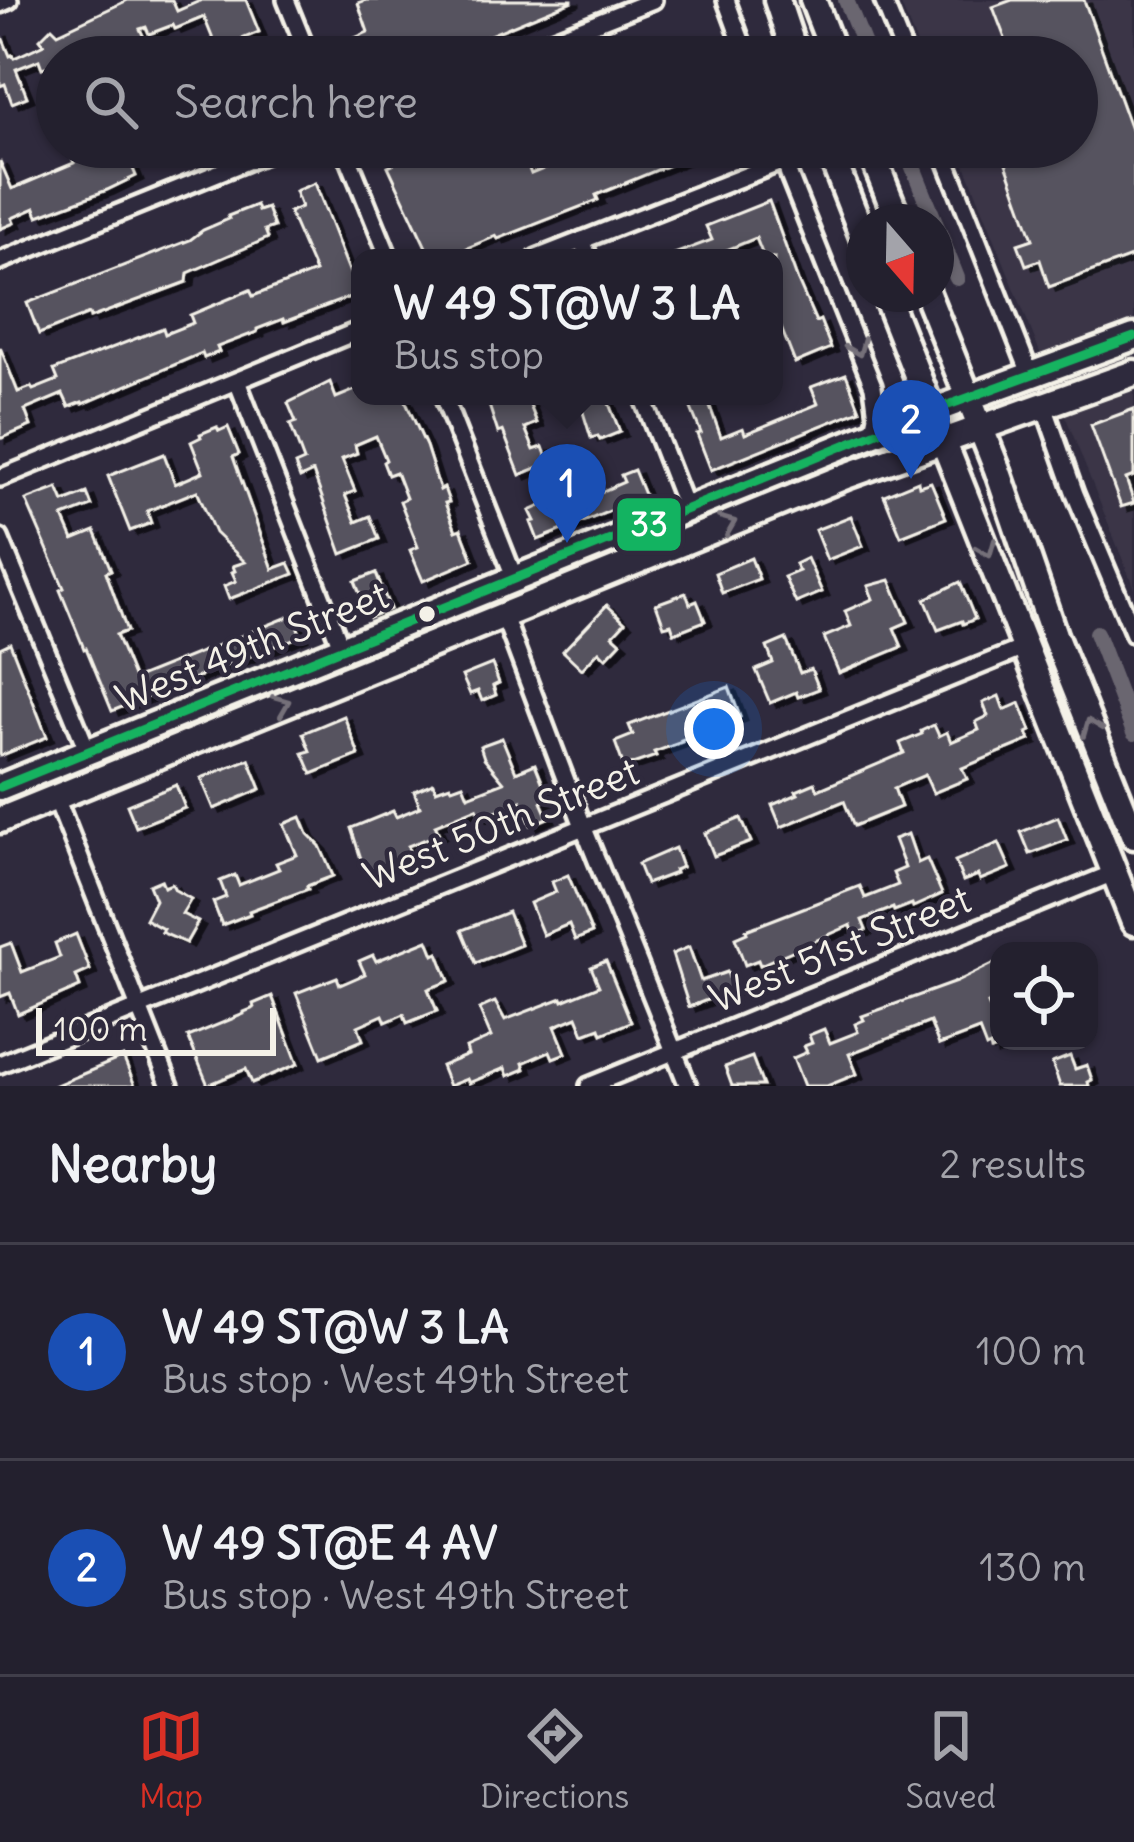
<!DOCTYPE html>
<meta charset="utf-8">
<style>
body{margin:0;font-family:Delius,sans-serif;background:#2b2836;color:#f1f3f6}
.controls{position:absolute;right:36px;bottom:36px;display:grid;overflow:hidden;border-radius:24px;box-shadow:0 3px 9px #0004}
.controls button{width:108px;height:108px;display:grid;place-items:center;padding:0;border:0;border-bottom:3px solid #403e4a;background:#23202e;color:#f1f3f6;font:60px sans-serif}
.compass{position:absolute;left:846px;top:204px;width:108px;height:108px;border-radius:50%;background:#23202e;box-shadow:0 3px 9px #0004;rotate:160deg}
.scale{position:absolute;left:36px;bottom:30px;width:240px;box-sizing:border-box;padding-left:12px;border:6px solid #f4f1e8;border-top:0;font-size:33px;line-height:42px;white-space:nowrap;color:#f4f1e8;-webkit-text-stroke:9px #2f2a3d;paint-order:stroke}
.you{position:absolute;left:714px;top:729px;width:42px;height:42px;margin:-30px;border:9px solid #fff;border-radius:50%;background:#1a73e8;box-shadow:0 0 0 18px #1a73e833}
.badge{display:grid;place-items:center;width:78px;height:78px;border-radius:50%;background:#d93025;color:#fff;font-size:39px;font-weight:700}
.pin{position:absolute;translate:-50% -99px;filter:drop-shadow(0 3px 6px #0008)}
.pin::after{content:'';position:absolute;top:63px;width:42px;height:36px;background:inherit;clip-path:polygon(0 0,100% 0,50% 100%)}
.popup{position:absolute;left:351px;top:249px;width:432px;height:156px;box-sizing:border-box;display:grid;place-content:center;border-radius:24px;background:#23202e;filter:drop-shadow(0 3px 9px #0005);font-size:39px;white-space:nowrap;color:#a3a3aa}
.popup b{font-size:45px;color:#f1f3f6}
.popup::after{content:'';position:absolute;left:50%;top:100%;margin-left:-24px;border:24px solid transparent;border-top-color:#23202e}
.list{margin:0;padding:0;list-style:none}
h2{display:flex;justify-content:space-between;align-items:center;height:156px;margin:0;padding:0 48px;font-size:51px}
h2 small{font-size:39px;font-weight:400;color:#a3a3aa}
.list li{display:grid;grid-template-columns:78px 1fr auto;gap:36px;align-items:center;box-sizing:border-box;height:216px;padding:0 48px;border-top:3px solid #403e4a}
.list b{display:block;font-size:45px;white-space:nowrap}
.list p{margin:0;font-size:39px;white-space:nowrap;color:#a3a3aa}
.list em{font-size:39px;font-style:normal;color:#a3a3aa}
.icon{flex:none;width:66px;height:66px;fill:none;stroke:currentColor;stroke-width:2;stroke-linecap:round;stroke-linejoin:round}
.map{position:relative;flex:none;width:1134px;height:1086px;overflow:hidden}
.search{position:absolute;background:#23202e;box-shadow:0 3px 9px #0004;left:36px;right:36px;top:36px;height:132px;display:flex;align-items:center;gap:30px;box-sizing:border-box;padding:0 42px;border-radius:66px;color:#a3a3aa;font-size:45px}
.sheet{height:588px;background:#23202e}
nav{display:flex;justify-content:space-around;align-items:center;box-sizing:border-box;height:168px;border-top:3px solid #403e4a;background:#23202e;font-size:33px;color:#a3a3aa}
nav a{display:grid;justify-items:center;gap:6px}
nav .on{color:#d93025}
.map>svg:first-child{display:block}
</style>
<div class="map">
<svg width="1134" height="1086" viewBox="0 0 1134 1086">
<defs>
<filter id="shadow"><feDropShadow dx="7" dy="4" stdDeviation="0" flood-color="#0009"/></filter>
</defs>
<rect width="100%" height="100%" fill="#2f2a3d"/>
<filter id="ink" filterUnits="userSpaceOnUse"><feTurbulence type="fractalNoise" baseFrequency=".00833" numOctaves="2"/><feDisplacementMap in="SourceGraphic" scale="24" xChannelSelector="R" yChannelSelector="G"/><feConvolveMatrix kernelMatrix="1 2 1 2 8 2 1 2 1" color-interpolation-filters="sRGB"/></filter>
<g filter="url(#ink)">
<path fill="#3b3647" d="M 899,0 L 1134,0 L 1134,588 L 958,147 L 1077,147 L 1077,57 L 922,57 Z"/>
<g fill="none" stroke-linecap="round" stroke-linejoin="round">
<g stroke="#6a6670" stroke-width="16">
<path d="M 846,0 L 869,57"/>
<path d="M 905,147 L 935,222"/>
<path d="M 936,225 L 957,278"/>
<path d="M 1096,633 L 1134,733"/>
</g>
</g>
<g fill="#56525f" stroke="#f4f1e8" stroke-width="3" filter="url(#shadow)">
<path d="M 128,0 L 172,0 L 177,11 L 202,0 L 246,0 L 259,32 L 237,41 L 244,57 L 220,57 L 204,17 L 175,29 L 173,25 L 149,34 L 146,27 L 140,29 L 147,44 L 114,57 L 98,57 L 94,48 L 73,57 L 57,57 L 57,94 L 45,67 L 42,68 L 39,60 L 16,69 L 27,97 L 12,103 L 5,84 L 0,86 L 0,32 L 10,56 L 12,55 L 14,58 L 44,44 L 40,39 L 52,27 L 58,33 Z"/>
<path d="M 366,0 L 572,0 L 572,1 L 473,42 L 469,40 L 449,48 L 449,50 L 432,57 L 357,57 L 350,40 L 368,32 L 358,3 Z"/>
<path d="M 1012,0 L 1084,0 L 1134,138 L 1134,256 L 1049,287 L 1040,260 L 1026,265 L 1018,244 L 1033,239 L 1004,158 L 1034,147 L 1077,147 L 1077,57 L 1012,57 L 993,7 Z"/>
<path d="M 68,147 L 172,147 L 131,164 L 136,176 L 107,190 L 38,216 L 35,208 L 12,218 L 14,223 L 0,229 L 0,161 L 12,189 L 74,163 Z"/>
<path d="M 410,147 L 520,147 L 531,174 L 588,151 L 591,159 L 620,147 L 679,147 L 684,159 L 596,195 L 598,200 L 498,239 L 496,236 L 467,248 L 470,254 L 460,258 L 431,258 L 388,166 L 393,164 L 390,155 Z"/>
<path d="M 315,183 L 358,294 L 284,322 L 283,319 L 257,329 L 257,332 L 217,347 L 219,352 L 204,358 L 202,353 L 83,404 L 82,402 L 69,407 L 63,394 L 25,410 L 31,426 L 0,439 L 0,347 L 18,392 L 31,387 L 33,390 L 58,380 L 54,370 L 163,328 L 165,334 L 193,323 L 190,315 L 250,290 L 253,296 L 315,272 L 289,212 L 301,207 L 295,191 Z"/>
<path d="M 769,201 L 798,281 L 816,322 L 820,320 L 831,348 L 795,363 L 778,320 L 774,321 L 774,258 L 764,258 L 756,238 L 707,258 L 669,256 L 712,240 L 706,226 Z"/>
<path d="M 256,205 L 258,211 L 267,208 L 274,227 L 265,230 L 268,238 L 188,273 L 187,282 L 90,318 L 89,314 L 39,334 L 27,303 L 190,240 L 203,230 L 229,219 L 228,216 Z"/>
<path d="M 846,374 L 860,410 L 711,470 L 697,434 L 701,433 L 686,396 L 706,396 L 721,437 L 743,428 L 745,434 L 818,404 L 811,387 Z"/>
<path d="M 330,382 L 336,398 L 360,388 L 360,396 L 403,396 L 426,446 L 440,490 L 444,488 L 449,502 L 445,503 L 456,531 L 461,529 L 473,560 L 423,581 L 410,550 L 418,547 L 400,501 L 406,498 L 396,472 L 388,475 L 383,462 L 386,460 L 376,436 L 355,445 L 357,453 L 342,459 L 355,491 L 345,495 L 356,522 L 370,516 L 379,539 L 342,554 L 313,472 L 300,478 L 295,465 L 304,461 L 290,424 L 296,422 L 288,403 Z"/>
<path d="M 486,396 L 526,396 L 537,423 L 525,428 L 534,450 L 543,447 L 549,463 L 520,475 L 503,431 L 498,433 Z"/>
<path d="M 578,396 L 606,396 L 620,432 L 600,440 L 598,436 L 591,438 Z"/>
<path d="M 1134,409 L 1134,476 L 1126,479 L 1134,503 L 1121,507 L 1091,425 Z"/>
<path d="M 217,427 L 219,431 L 228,427 L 239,454 L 233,457 L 273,569 L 289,563 L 294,574 L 229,599 L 224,586 L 236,581 L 232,572 L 235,571 L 233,566 L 245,562 L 215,533 L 197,491 L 147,511 L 151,523 L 130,531 L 108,476 L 164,454 L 175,484 L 203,472 L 191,442 L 201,437 L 200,434 Z"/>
<path d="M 634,470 L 645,497 L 538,540 L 531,522 L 535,521 L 530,511 L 550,502 L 552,505 L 593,488 L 596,494 L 624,482 L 621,475 Z"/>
<path d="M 918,481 L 919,486 L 931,482 L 946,518 L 901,536 L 884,495 Z"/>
<path d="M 58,488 L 64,502 L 87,493 L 92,506 L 63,517 L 73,540 L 95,531 L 111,570 L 106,572 L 127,631 L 116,635 L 134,679 L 293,615 L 301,636 L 112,711 L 86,648 L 84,649 L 81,641 L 60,590 L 64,588 L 26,500 Z"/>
<path d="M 851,516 L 863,546 L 827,560 L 815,530 Z"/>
<path d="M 751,558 L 759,579 L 722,593 L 715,573 Z"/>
<path d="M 807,558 L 822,592 L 796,603 L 784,577 L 799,571 L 795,564 Z"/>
<path d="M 376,573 L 390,609 L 369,617 L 355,581 Z"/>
<path d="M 890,580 L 908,622 L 894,628 L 902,647 L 839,673 L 824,637 L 851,626 L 845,611 L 873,599 L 868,586 Z"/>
<path d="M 960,582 L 975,619 L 963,624 L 962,621 L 938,630 L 925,599 Z"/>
<path d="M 686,593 L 690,604 L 697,601 L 705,621 L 674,633 L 671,624 L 664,626 L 656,604 Z"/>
<path d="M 607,605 L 625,622 L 613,635 L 621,642 L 606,658 L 599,651 L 582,669 L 563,651 Z"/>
<path d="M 786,639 L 800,673 L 811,669 L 819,689 L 798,697 L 796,692 L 770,703 L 756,670 L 773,663 L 767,647 Z"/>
<path d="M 10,643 L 47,737 L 0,756 L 0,648 Z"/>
<path d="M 492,664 L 499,683 L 493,686 L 496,695 L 482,701 L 478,691 L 470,694 L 462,676 Z"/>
<path d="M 729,687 L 740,717 L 681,740 L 682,742 L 654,752 L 656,756 L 624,767 L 615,742 L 633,735 L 629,725 Z"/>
<path d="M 999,696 L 1004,710 L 1020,703 L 1031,731 L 1027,733 L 1030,740 L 962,768 L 967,779 L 933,793 L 925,775 L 894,788 L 901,807 L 854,826 L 844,801 L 781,827 L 772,805 L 798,794 L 796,791 L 815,783 L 818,790 L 904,753 L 900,743 L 922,734 L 921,731 L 934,725 L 939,736 L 947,732 L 951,742 L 979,730 L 976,722 L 988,716 L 983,703 Z"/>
<path d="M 344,716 L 359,755 L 312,774 L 303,753 L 310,751 L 303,733 Z"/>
<path d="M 502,738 L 516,772 L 535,764 L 549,799 L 541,802 L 548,818 L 531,825 L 521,801 L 481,817 L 477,808 L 435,825 L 439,834 L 408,846 L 409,851 L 399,855 L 400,858 L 371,870 L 362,862 L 351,828 L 393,811 L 396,817 L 420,807 L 414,791 L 433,783 L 436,790 L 450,785 L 452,788 L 463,784 L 468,796 L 504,782 L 484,758 L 480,746 Z"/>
<path d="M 249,759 L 261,789 L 214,809 L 201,778 Z"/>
<path d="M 176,785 L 185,808 L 136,827 L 127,805 Z"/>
<path d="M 301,817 L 308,834 L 320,846 L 333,876 L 307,886 L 308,889 L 249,911 L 250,914 L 222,925 L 213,902 L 226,897 L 220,881 L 235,875 L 239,885 L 279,869 L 276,863 L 297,855 L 284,824 Z"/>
<path d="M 1058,817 L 1067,840 L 1030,854 L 1021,832 Z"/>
<path d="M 741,818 L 751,842 L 714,856 L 705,833 Z"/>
<path d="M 908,834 L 918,863 L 927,859 L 942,894 L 913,907 L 912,904 L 894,911 L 893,908 L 862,920 L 866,930 L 854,935 L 851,925 L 760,965 L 758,960 L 745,965 L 735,938 L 747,933 L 746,930 L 860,886 L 865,898 L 898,885 L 893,873 L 905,868 L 894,839 Z"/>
<path d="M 999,843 L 1010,868 L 980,880 L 978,875 L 963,881 L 955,861 Z"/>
<path d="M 675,848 L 682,867 L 674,870 L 675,873 L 646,884 L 638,864 Z"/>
<path d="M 568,875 L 592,933 L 575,940 L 569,924 L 543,935 L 530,903 L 556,892 L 552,882 Z"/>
<path d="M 161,880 L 164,887 L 172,884 L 175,890 L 191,899 L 182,914 L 198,922 L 186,943 L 161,932 L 163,929 L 145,919 L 155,900 L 149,885 Z"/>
<path d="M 508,912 L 521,945 L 476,963 L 462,930 Z"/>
<path d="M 76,934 L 90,970 L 76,976 L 80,987 L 18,1014 L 10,993 L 0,997 L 0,947 L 11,943 L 22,972 L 60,957 L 55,943 Z"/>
<path d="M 428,940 L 434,955 L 438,953 L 449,981 L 428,989 L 437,1011 L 407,1023 L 404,1014 L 386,1022 L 383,1015 L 358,1026 L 363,1040 L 322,1057 L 296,993 L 337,977 L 340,985 L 365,974 L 359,961 L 373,955 L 376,961 Z"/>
<path d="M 689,947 L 701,981 L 727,972 L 733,990 L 689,1007 L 672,954 Z"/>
<path d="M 606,961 L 631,1022 L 602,1034 L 600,1028 L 584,1034 L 577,1017 L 555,1026 L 566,1053 L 553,1058 L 550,1051 L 523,1063 L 525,1069 L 508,1076 L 505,1068 L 469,1083 L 467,1079 L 449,1086 L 441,1066 L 468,1055 L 466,1048 L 491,1037 L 479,1009 L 495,1002 L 505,1020 L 562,998 L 563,1001 L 599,986 L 591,967 Z"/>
<path d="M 999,961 L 999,999 L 988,1004 L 999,1031 L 999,1041 L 1003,1041 L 1005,1045 L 991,1051 L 990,1046 L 986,1048 L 979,1030 L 939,1045 L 930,1022 L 849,1054 L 857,1074 L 827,1086 L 804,1086 L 793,1058 L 807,1052 L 804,1046 L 812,1043 L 809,1035 L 824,1029 L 830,1043 L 858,1032 L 855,1024 L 864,1020 L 862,1016 L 956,982 Z"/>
<path d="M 272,996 L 298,1064 L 252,1083 L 246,1069 L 208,1085 L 188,1037 L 244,1014 L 244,1012 L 254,1008 L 253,1004 Z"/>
<path d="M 1070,1056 L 1075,1069 L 1087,1065 L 1092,1080 L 1088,1082 L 1089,1086 L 1060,1086 L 1052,1063 Z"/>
<path d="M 123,1057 L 135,1086 L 54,1086 Z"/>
<path d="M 752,1057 L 763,1086 L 732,1086 L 725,1067 Z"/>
</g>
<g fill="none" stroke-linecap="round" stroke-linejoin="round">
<g stroke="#f4f1e8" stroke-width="24">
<g id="minor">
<path d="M 286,0 L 309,57"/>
<path d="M 726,0 L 747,57"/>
<path d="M 883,0 L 906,57"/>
<path d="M 0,4 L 9,0"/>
<path d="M 509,57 L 653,0"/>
<path d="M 344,147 L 389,258"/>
<path d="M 781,147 L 790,178 L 873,386 L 877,416 L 873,434"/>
<path d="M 941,147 L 1031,376"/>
<path d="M 582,240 L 589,258"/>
<path d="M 537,258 L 819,147"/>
<path d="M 0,261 L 282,147"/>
<path d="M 237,381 L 342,649"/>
<path d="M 443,396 L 515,579"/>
<path d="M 642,396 L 686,509"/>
<path d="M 1044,406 L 1075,494 L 1134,634"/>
<path d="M 0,478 L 360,330"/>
<path d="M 0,538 L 88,752"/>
<path d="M 503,614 L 583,826 L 688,1086"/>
<path d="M 56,798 L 170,1086"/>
<path d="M 0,1064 L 1026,647"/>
<path d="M 589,1086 L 1116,872"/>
</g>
</g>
<g stroke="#f4f1e8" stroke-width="33">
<g id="primary">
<path d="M 777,0 L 796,57"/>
<path d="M 813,0 L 835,57"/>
<path d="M 828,147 L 864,239"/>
<path d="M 869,147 L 899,222"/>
<path d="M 885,294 L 1134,922"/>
<path d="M 927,294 L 997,469 L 1054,635 L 1134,836"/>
<path d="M 0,787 L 902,422 L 1134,337"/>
<path d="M 0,820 L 846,476 L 1134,373"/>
</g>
</g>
<use href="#minor" stroke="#2f2a3d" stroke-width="15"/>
<use href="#primary" stroke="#2f2a3d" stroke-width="24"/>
<g stroke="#2f2a3d" stroke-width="18">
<path id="bus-1" d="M 0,787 L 902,422 L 1134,337"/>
</g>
<use href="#bus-1" stroke="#13b361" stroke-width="9"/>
</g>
<defs><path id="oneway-chevron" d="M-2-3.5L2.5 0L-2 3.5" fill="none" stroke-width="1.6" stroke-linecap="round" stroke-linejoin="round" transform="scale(3)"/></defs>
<g stroke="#747079">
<use href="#oneway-chevron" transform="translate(857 348) rotate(68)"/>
<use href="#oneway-chevron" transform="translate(728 524) rotate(-22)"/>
<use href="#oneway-chevron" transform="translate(987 549) rotate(68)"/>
<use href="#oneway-chevron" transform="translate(282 704) rotate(-22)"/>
<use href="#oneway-chevron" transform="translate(1091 727) rotate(-112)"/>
</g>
</g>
<circle fill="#f4f1e8" stroke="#2f2a3d" stroke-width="4.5" cx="427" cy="614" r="10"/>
<g text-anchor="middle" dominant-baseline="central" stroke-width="9" stroke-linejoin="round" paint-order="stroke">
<g font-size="39" fill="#f4f1e8" stroke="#2f2a3d">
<text transform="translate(252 647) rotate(-22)">West 49th Street</text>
<text transform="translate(501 824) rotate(-22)">West 50th Street</text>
<text transform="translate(840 949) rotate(-22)">West 51st Street</text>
</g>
</g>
<rect stroke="#2f2a3d" stroke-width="4.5" x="615" y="496" width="68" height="57" rx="12" fill="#13b361"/>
<g font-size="33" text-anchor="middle" font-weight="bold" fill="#fff">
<text x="649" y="536">33</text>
</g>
</svg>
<div class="controls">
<button><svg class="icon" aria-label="locate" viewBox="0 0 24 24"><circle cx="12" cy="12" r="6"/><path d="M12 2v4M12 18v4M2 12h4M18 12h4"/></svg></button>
</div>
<svg class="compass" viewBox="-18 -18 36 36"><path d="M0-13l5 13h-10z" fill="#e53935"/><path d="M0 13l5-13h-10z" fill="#a3a3aa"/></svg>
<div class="scale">100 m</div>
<div class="you"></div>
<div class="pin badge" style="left:567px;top:543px;background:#1a4fb4">1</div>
<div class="popup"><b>W 49 ST@W 3 LA</b>Bus stop</div>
<div class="pin badge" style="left:911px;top:479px;background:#1a4fb4">2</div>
<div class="search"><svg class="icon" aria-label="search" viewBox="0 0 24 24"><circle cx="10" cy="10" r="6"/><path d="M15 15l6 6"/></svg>Search here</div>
</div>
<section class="sheet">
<h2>Nearby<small>2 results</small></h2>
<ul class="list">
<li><span class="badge" style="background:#1a4fb4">1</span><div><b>W 49 ST@W 3 LA</b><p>Bus stop · West 49th Street</p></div><em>100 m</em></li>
<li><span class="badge" style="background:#1a4fb4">2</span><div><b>W 49 ST@E 4 AV</b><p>Bus stop · West 49th Street</p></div><em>130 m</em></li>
</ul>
</section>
<nav>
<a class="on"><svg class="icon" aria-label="map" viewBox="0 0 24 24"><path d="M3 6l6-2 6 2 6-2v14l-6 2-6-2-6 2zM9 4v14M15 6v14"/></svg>Map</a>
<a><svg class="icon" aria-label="directions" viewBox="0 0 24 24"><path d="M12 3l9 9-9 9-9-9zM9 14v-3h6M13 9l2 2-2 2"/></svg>Directions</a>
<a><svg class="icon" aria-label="saved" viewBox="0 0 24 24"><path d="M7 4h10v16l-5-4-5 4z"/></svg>Saved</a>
</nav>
